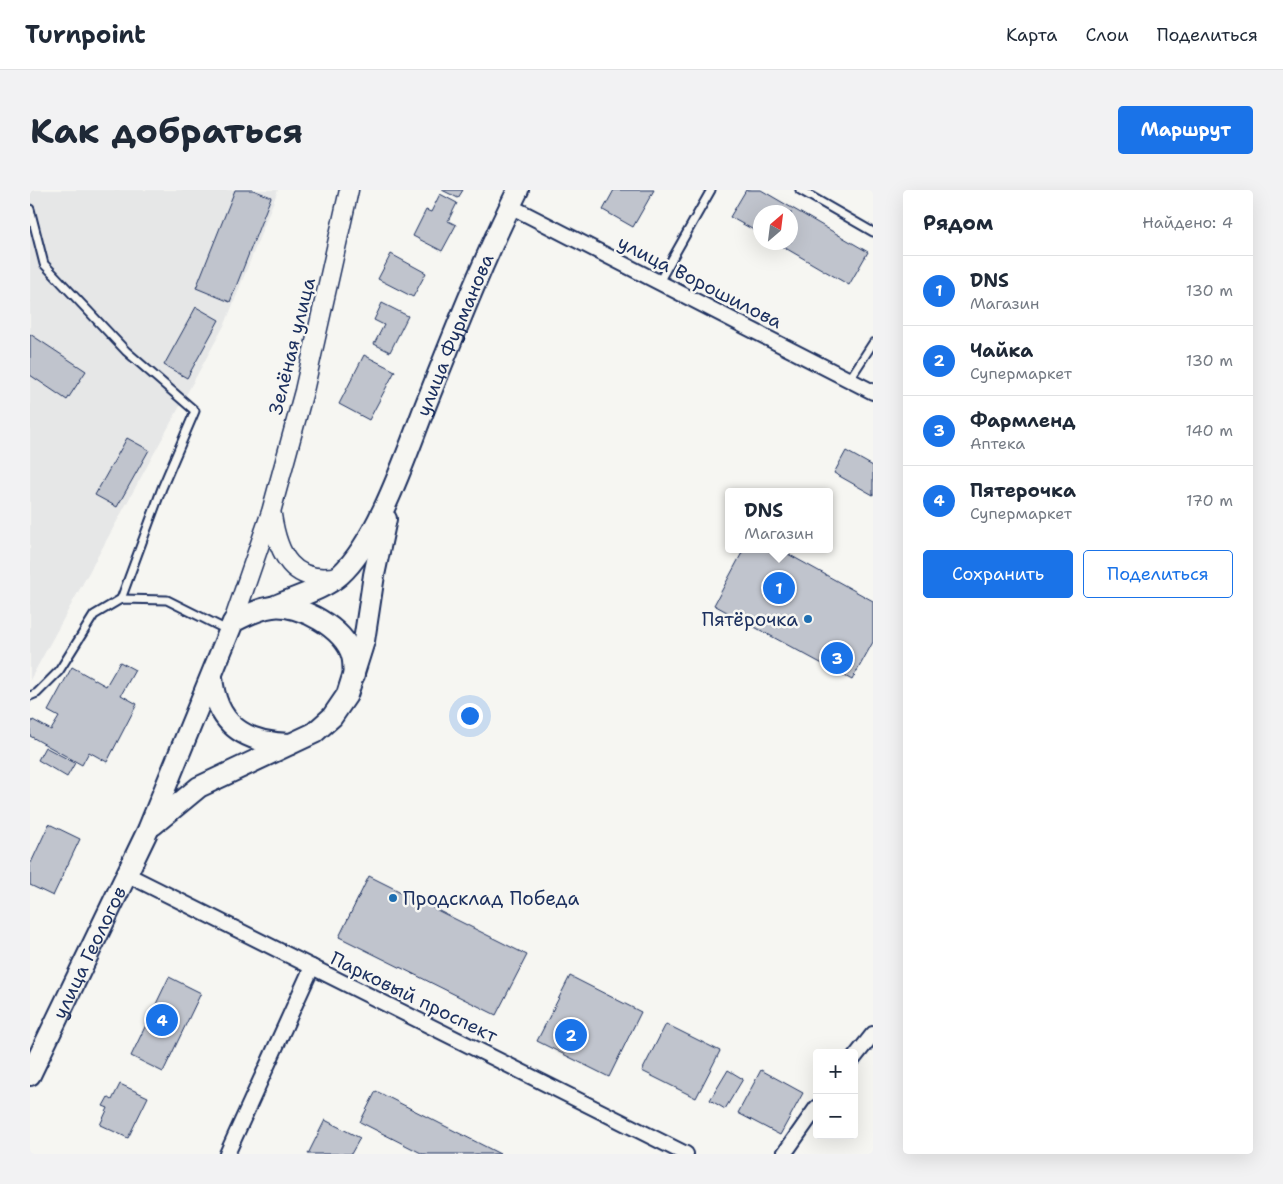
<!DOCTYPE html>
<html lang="ru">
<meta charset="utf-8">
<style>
body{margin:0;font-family:"Shantell Sans",sans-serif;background:#f2f2f3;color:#1f2937}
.controls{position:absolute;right:15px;bottom:15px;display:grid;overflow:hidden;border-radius:5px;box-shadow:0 5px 20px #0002}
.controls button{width:45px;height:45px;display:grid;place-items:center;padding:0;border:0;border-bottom:1px solid #e0e1e3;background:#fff;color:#1f2937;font:25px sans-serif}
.compass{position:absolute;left:723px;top:15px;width:45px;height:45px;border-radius:50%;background:#fff;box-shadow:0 5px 20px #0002;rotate:28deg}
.you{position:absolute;left:439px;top:525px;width:18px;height:18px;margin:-12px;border:4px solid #fff;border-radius:50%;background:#1a73e8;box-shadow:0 0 0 8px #1a73e833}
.badge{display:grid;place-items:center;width:32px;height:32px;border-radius:50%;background:#1a73e8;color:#fff;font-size:16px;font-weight:700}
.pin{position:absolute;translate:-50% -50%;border:2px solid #fff;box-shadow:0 1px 5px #0006}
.popup{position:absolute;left:695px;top:298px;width:108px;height:65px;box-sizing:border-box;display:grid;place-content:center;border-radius:5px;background:#fff;filter:drop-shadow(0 1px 4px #0005);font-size:16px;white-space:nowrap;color:#747a83}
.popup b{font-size:19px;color:#1f2937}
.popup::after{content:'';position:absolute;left:50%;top:100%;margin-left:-10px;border:10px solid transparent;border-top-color:#fff}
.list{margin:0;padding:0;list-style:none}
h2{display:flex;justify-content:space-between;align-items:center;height:65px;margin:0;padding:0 20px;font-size:21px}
h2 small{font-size:16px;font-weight:400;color:#747a83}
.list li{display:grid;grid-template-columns:32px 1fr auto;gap:15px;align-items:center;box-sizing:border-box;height:70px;padding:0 20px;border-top:1px solid #e0e1e3}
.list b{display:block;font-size:19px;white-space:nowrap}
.list p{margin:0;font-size:16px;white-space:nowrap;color:#747a83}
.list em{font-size:16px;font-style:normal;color:#747a83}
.actions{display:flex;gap:10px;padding:15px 20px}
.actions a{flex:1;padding:11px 0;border:1px solid #1a73e8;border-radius:5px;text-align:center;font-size:18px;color:#1a73e8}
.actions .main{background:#1a73e8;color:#fff}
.map{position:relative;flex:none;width:843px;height:964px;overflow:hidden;border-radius:5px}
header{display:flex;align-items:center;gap:30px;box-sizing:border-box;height:70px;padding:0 25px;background:#fff;border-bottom:1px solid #e0e1e3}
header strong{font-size:24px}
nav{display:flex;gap:28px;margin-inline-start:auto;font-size:18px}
.intro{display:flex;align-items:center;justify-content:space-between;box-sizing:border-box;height:120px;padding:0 30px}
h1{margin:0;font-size:35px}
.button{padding:12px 22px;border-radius:5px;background:#1a73e8;color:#fff;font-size:18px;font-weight:700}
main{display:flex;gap:30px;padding:0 30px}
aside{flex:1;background:#fff;border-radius:5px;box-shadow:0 5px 20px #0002}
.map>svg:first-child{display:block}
</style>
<header>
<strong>Turnpoint</strong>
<nav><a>Карта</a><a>Слои</a><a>Поделиться</a></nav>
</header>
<div class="intro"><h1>Как добраться</h1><a class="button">Маршрут</a></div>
<main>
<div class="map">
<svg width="843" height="964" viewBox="0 0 843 964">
<rect width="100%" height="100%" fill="#f6f6f2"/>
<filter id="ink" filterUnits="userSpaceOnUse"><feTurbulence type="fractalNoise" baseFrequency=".02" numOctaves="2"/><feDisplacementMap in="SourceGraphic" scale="10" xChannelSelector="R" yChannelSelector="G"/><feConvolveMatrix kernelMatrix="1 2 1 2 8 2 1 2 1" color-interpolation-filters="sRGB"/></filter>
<g filter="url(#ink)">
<path fill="#e6e7e7" d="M 0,0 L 248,0 L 196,132 L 0,490 Z"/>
<g fill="#c0c4cd" stroke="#1b2f5e">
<path d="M 205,0 L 223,0 L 241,7 L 200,112 L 166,98 Z"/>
<path d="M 412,0 L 433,0 L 428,8 Z"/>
<path d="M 584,0 L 624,0 L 603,37 L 573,20 Z"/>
<path d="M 716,0 L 731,0 L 838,62 L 819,95 L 745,52 L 761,52 L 761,22 L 731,22 L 731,44 L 700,27 Z"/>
<path d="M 410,4 L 427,13 L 418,31 L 426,35 L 412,61 L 383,46 L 396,20 L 401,22 Z"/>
<path d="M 361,64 L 396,83 L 383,107 L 348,89 Z"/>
<path d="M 352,113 L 378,126 L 360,162 L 344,154 L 354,135 L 344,130 Z"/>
<path d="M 166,117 L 189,130 L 157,188 L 134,175 Z"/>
<path d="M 0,144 L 56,181 L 37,210 L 0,185 Z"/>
<path d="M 334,165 L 365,181 L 339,230 L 309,214 Z"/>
<path d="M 97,248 L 119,260 L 87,317 L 65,305 Z"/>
<path d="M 816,261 L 843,276 L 843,305 L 804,283 Z"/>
<path d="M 714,359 L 749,359 L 843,411 L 843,452 L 822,490 L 684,415 Z"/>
<path d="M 90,472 L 105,480 L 91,505 L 107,514 L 77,572 L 59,562 L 52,575 L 0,546 L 0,535 L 3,530 L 21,540 L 29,527 L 18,521 L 42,477 L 76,496 Z"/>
<path d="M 15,557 L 45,573 L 37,587 L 8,570 Z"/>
<path d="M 19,634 L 50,649 L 23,706 L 0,695 L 0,675 Z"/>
<path d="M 339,686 L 497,765 L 466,825 L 309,747 Z"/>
<path d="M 540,786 L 611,822 L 579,887 L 507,851 Z"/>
<path d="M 139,787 L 171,803 L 133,882 L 101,866 Z"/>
<path d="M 636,834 L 690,861 L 666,908 L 612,881 Z"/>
<path d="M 698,880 L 713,889 L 695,919 L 680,910 Z"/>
<path d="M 731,880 L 773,903 L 750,945 L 708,923 Z"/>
<path d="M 90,894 L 118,907 L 98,948 L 70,935 L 78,918 L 73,916 L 78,907 L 82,910 Z"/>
<path d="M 346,901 L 470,964 L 393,964 L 330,932 Z"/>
<path d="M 295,930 L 330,948 L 321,964 L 278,964 Z"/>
</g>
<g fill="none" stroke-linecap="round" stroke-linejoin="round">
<g stroke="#1b2f5e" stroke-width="11">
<g id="service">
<path d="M 770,0 L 843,42"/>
<path d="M 0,19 L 14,74 L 96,161 L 165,221 L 132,298 L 91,409"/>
<path d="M 629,92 L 681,0"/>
<path d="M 819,190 L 843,153"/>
<path d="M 0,506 L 7,503 L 29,481 L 64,425 L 91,409 L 137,410 L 197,440"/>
</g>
</g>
<g stroke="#1b2f5e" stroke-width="18">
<g id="minor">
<path d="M 480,16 L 843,202"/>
<path d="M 96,684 L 656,964"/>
<path d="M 824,868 L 843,844"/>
<path d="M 197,964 L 282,777"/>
<path d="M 754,964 L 787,917"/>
</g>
</g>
<g stroke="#1b2f5e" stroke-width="21">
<g id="tertiary">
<path d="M 242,325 C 248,364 262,395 308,386"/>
<path d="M 203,432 L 241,322 L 274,201 L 319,0"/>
</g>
</g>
<g stroke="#1b2f5e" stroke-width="24">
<g id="secondary">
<path id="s1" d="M 245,416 C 265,407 293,400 310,385 C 349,350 378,259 398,209 C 426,139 454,68 488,0"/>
<path d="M 182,487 C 186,534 214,553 260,554"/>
<path d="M 123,635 L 169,597 L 284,543 L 302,527 L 317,505 L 334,451 L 344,385 L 356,329"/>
<path id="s2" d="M 0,885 L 118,640 L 203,432 C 216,425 228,419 242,417 C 269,413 316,439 322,466 C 324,472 323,479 324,485"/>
</g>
</g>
<use href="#service" stroke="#f6f6f2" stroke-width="7"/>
<use href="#minor" stroke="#f6f6f2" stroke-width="14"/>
<use href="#tertiary" stroke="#f6f6f2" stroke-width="18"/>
<use href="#secondary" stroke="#f6f6f2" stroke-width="20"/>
</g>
</g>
<g fill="#1f6fb2" stroke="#f6f6f2" stroke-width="2">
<circle cx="778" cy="429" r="5"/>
<circle cx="363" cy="708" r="5"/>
</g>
<g text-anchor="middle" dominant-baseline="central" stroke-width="5" stroke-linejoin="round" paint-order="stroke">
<g font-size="19" fill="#1b2f5e" stroke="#f6f6f2">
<text transform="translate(670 92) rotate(27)">улица Ворошилова</text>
<text stroke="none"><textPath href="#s1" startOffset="340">улица Фурманова</textPath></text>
<text transform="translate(262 156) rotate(-76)">Зелёная улица</text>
<text stroke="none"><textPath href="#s2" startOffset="136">улица Геологов</textPath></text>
<text transform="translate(384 807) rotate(26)">Парковый проспект</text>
</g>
<g font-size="19" fill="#1b2f5e" stroke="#f6f6f2" text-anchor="end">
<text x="768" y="429">Пятёрочка</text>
<text x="373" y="708" text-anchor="start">Продсклад Победа</text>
</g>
</g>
</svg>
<div class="controls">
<button>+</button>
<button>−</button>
</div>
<svg class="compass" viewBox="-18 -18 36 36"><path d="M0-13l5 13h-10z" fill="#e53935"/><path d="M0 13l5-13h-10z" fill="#747a83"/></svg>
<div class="you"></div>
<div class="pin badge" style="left:749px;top:398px">1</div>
<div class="popup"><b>DNS</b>Магазин</div>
<div class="pin badge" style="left:541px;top:845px">2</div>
<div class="pin badge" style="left:807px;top:468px">3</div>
<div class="pin badge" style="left:132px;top:830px">4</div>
</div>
<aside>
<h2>Рядом<small>Найдено: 4</small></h2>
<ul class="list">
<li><span class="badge">1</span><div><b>DNS</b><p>Магазин</p></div><em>130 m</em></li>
<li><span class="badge">2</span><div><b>Чайка</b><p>Супермаркет</p></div><em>130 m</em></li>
<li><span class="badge">3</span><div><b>Фармленд</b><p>Аптека</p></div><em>140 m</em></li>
<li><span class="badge">4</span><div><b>Пятерочка</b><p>Супермаркет</p></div><em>170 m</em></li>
</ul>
<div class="actions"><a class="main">Сохранить</a><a>Поделиться</a></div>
</aside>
</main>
